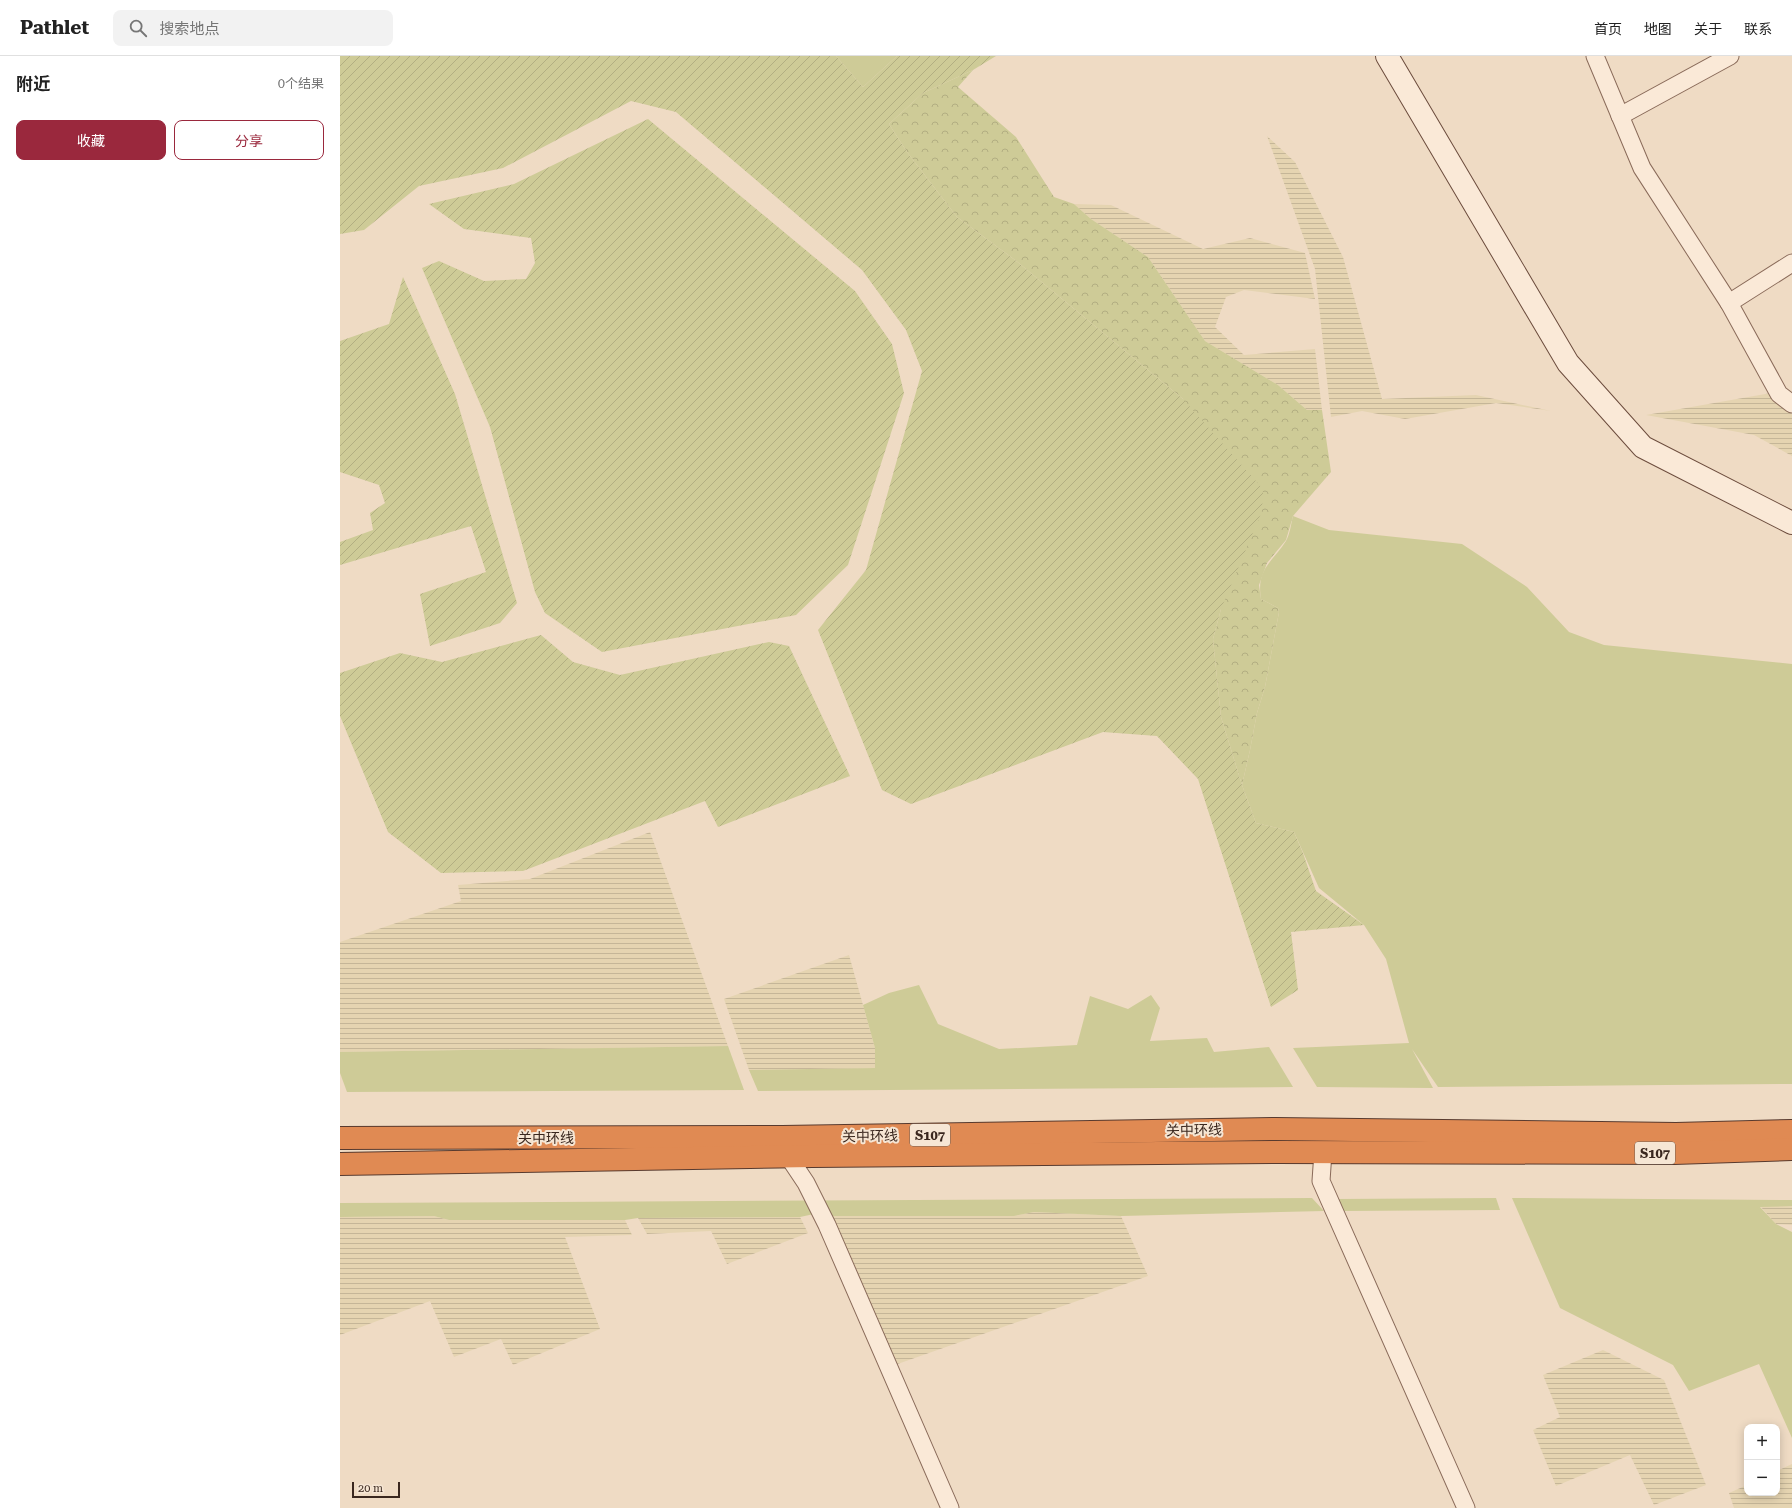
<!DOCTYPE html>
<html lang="zh">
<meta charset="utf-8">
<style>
body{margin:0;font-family:"Roboto Serif","Noto Sans SC",serif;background:#f2f2f2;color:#222}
.controls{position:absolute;right:12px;bottom:12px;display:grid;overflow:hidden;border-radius:8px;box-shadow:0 2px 10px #0003}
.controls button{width:36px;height:36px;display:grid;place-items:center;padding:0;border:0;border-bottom:1px solid #e0e0e0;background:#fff;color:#222;font:20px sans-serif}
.scale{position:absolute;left:12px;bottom:10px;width:48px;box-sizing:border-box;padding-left:4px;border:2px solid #3a271e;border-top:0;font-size:11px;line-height:14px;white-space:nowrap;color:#3a271e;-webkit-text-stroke:3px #f6e6d4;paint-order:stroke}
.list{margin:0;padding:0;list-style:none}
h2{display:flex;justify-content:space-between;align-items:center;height:52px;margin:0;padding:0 16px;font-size:17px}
h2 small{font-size:13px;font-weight:400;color:#767676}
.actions{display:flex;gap:8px;padding:12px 16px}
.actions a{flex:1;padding:9px 0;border:1px solid #9a283d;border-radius:8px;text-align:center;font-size:14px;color:#9a283d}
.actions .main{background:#9a283d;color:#fff}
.icon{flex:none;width:22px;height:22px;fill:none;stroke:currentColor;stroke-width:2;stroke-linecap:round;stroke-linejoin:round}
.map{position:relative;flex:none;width:1452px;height:1452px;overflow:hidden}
header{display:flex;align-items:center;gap:24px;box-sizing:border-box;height:56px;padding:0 20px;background:#fff;border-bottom:1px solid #e0e0e0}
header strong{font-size:19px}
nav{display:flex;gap:22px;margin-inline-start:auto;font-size:14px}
.search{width:280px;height:36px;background:#f2f2f2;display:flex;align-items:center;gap:10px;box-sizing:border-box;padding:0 14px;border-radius:8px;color:#767676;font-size:15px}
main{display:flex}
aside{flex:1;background:#fff}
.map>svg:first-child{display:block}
</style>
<header>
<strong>Pathlet</strong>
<div class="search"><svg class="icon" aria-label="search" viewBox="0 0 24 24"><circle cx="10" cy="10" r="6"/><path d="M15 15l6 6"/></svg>搜索地点</div>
<nav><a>首页</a><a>地图</a><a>关于</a><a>联系</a></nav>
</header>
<main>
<aside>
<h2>附近<small>0个结果</small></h2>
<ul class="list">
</ul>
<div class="actions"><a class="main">收藏</a><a>分享</a></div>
</aside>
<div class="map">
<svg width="1452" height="1452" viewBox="0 0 1452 1452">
<defs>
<pattern id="farmland-rules" width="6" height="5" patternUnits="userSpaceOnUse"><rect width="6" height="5" fill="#e5d4b1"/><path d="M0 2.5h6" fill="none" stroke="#c5b698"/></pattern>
<pattern id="forest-crowns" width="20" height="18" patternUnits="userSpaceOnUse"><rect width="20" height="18" fill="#cecb97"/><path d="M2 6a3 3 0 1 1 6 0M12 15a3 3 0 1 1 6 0" fill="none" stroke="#b2ae82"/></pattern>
<pattern id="garden-furrows" width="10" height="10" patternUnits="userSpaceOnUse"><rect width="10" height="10" fill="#cecb97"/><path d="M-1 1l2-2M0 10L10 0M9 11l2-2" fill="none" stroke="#b2ae82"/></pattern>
</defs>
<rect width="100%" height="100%" fill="#efdbc4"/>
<g fill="url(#farmland-rules)">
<path d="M 927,80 L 955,106 L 1003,201 L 1042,343 L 1136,339 L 1211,355 L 1156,347 L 1065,363 L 1022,355 L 991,361 L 975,213 Z"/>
<path d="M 734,148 L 771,149 L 863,193 L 910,182 L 965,197 L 975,243 L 904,234 L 886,241 L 875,271 L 904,299 L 975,293 L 982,354 L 967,354 L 938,329 L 865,285 L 808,201 L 751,163 Z"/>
<path d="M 1431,337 L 1452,358 L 1452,400 L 1414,379 L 1306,359 Z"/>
<path d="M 310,776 L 388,990 L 0,996 L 0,886 L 121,845 L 118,829 L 190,823 Z"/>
<path d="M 509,899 L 535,992 L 535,1012 L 409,1014 L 384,943 Z"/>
<path d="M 1420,1150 L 1452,1150 L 1452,1169 L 1436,1168 Z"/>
<path d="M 694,1156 L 781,1160 L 808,1220 L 549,1311 L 485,1160 L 674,1160 Z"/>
<path d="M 94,1160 L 109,1164 L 285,1164 L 292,1179 L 225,1181 L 260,1273 L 173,1309 L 161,1283 L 114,1301 L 90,1245 L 0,1279 L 0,1161 Z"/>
<path d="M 460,1161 L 468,1177 L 387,1208 L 371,1175 L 307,1178 L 298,1162 Z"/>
<path d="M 1263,1294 L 1324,1324 L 1366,1429 L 1314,1449 L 1290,1399 L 1216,1430 L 1193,1374 L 1220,1361 L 1203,1319 Z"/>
<path d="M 1452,1408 L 1452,1452 L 1394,1452 L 1389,1437 L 1407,1429 L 1407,1437 L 1437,1437 L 1437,1415 Z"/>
</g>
<g fill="#cecb97">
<path d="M 496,0 L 557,0 L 523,31 Z"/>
<path d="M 953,460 L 989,474 L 1122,488 L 1187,531 L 1229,576 L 1264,589 L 1452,608 L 1452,1028 L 1098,1031 L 1072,993 L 1093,1032 L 977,1031 L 953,992 L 1069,987 L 1046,903 L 1024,869 L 979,832 L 954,776 L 916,767 L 902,729 L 910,694 L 917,657 L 925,631 L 939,556 L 938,552 L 921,543 C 916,512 932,507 946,485 C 950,478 951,468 953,460 Z"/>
<path d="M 579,929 L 598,968 L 659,993 L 737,989 L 750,940 L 788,953 L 811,939 L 820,952 L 810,985 L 867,982 L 874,996 L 929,991 L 953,1031 L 418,1035 L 409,1014 L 535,1012 L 535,992 L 523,949 L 549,937 Z"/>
<path d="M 388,990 L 404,1034 L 7,1036 L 0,1017 L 0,996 Z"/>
<path d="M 972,1142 L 984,1155 L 781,1160 L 694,1156 L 674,1160 L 485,1160 L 474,1158 L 460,1161 L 298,1162 L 285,1164 L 109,1164 L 94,1160 L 0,1161 L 0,1147 Z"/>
<path d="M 1156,1142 L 1160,1154 L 1003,1155 L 996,1143 Z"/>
<path d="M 1172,1142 L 1452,1144 L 1452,1150 L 1420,1151 L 1436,1168 L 1452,1176 L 1452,1382 L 1419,1308 L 1349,1335 L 1333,1309 L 1220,1252 Z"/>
</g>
<path fill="url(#forest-crowns)" d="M 633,14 L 618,31 L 676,81 L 714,141 L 734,148 L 751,163 L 808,201 L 865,285 L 938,329 L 967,354 L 982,354 L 991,416 L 953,460 L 946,484 L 927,507 L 919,529 L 921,543 L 938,552 L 939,556 L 925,631 L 917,657 L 910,694 L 902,729 L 881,661 L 873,583 L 881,553 L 843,343 L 675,204 L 617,161 L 567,96 L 549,68 L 583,37 Z"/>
<g fill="url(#garden-furrows)">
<path d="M 0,0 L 496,0 L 523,31 L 557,0 L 656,0 L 633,14 L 583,37 L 549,68 L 567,96 L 617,161 L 675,204 L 843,343 L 923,433 L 922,455 L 881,553 L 873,583 L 881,661 L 902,729 L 916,767 L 954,776 L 963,797 L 976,835 L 1024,869 L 951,876 L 958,934 L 931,951 L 858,723 L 817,680 L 763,676 L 571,748 L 542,734 L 478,574 L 526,514 L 582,315 L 566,274 L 522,214 L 336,56 L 291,45 L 163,112 L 79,130 L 24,174 L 0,178 Z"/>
<path d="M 308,63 L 515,235 L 552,288 L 564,337 L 508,509 L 456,559 L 262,596 L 205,557 L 195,536 L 150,371 L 82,212 L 99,205 L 144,225 L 186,223 L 195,207 L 191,182 L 124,173 L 89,148 L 174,128 Z"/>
<path d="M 63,221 L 115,338 L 177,547 L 160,567 L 90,590 L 80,538 L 146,516 L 131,470 L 0,509 L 0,486 L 33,474 L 30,457 L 45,447 L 39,429 L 0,416 L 0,285 L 49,268 Z"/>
<path d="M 201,579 L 233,606 L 280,619 L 429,586 L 449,590 L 510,720 L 378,771 L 365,745 L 183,815 L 101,817 L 48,776 L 0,660 L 0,617 L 60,597 L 102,606 Z"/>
</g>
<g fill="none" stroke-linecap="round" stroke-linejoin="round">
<g stroke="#8a6b5a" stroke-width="19">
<g id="street">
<path d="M 1255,0 L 1302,112 L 1389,247"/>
<path d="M 1280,60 L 1390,0"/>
<path d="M 1452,207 L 1389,247 L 1439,338 L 1452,348"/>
<path d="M 983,1096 L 981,1125 L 1126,1452"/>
<path d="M 448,1100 L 466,1127 L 487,1169 L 610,1452"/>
</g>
</g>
<g stroke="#6c4c3d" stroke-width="24">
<path id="secondary" d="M 1047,0 L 1228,307 L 1303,391 L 1452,467"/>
</g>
<g stroke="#583a2e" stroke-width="24">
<g id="highway">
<path d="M 0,1082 L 442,1081 L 936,1073 L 1336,1078 L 1452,1075"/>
<path d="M 0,1108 L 473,1100 L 936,1096 L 1334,1097 L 1452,1093"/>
</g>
</g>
<use href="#street" stroke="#fae9d7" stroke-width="17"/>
<use href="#secondary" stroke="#fae9d7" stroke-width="22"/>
<use href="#highway" stroke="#e08a53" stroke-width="22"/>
</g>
<g text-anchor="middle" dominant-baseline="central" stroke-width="4" stroke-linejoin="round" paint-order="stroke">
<g fill="#f6e6d4" stroke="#726055" stroke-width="1">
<rect x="570" y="1068" width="40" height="22" rx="3"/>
<rect x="1295" y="1086" width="40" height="22" rx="3"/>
</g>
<g font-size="13" font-weight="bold" fill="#3a271e">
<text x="590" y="1079">S107</text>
<text x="1315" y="1097">S107</text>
</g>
<g font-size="14" fill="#3a271e" stroke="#f6e6d4">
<text transform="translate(854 1074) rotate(-1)">关中环线</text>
<text transform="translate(530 1080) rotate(-1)">关中环线</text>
<text x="206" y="1082">关中环线</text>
</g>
</g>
</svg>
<div class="controls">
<button>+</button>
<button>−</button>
</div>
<div class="scale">20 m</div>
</div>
</main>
